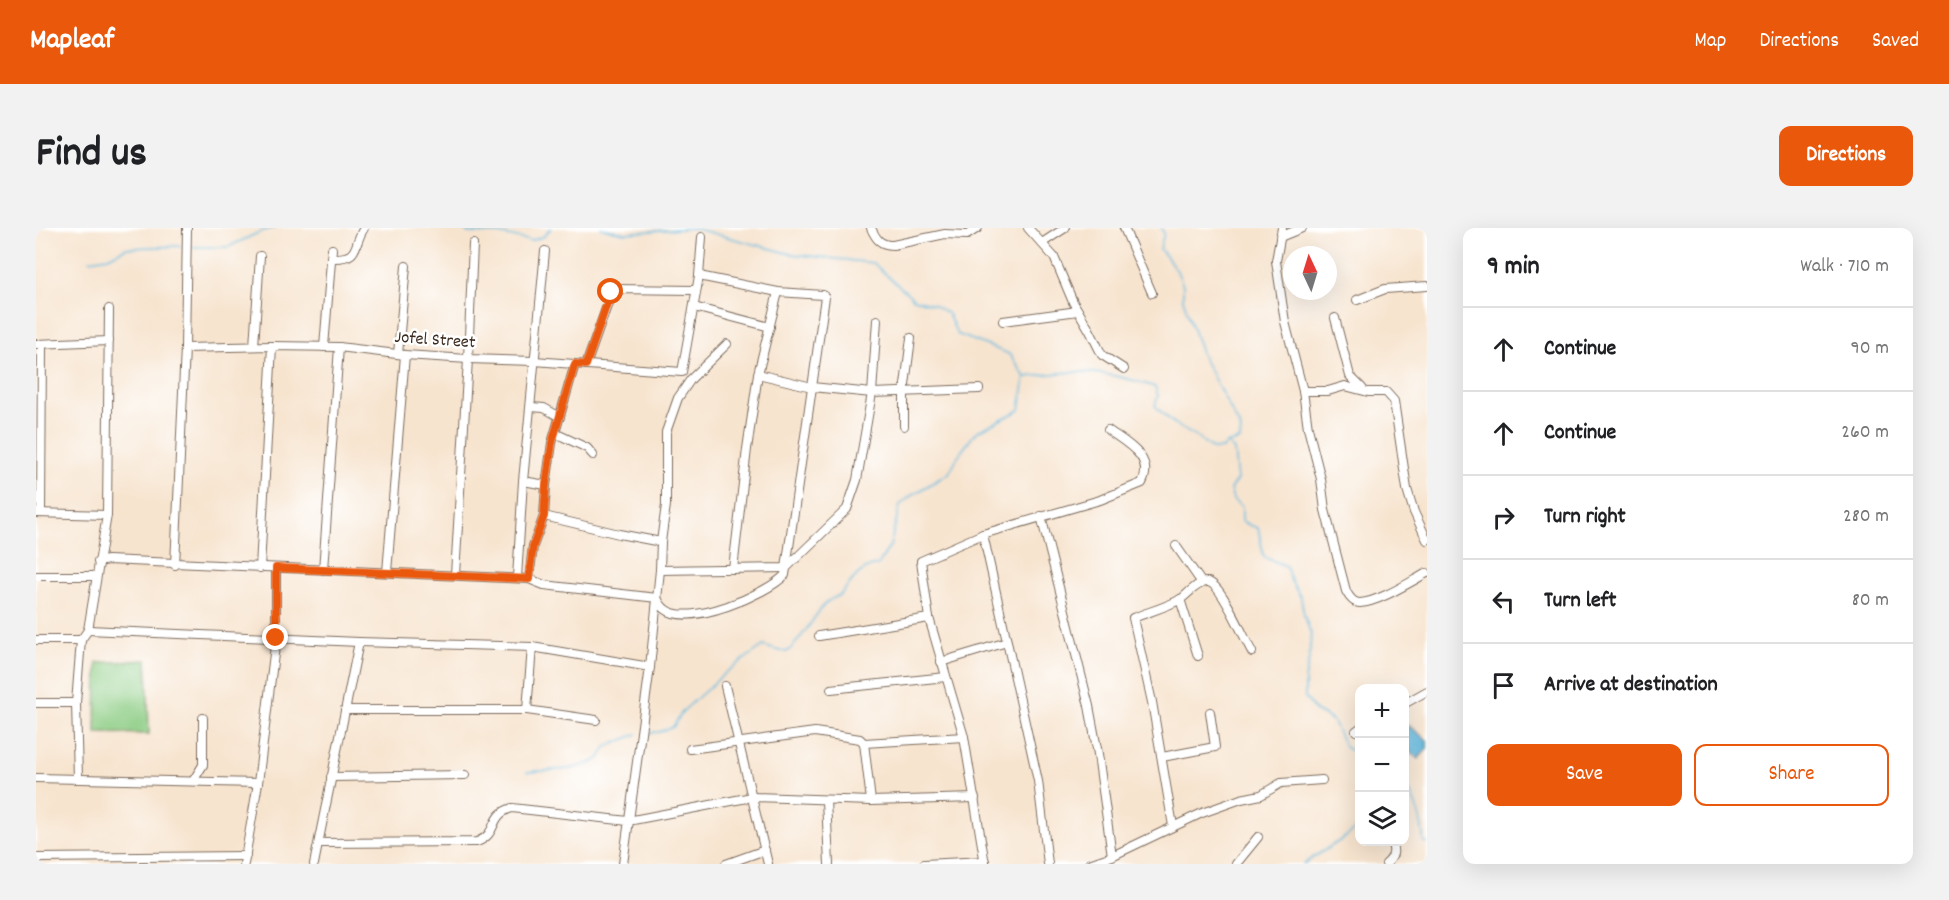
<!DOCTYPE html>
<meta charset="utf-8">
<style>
body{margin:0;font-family:Dekko,sans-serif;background:#f2f2f2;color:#202124}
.controls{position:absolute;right:18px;bottom:18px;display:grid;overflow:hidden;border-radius:12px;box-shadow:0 6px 24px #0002}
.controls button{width:54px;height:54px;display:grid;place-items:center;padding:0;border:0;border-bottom:2px solid #e0e0e0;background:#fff;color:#202124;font:30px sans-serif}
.compass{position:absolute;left:1247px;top:18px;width:54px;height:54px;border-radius:50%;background:#fff;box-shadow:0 6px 24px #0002;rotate:356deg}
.stop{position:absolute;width:18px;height:18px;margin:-14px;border:4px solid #ea580c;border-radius:50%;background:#fff}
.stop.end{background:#ea580c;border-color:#fff;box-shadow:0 2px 6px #0008}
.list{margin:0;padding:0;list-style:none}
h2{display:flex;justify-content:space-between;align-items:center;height:78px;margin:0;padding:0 24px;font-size:26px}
h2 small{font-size:20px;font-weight:400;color:#757577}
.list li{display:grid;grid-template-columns:39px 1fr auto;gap:18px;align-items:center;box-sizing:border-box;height:84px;padding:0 24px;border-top:2px solid #e0e0e0}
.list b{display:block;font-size:22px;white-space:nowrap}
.list em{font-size:20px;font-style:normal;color:#757577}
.actions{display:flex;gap:12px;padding:18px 24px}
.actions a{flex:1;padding:14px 0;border:2px solid #ea580c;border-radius:12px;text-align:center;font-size:21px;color:#ea580c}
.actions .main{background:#ea580c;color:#fff}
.icon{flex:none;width:33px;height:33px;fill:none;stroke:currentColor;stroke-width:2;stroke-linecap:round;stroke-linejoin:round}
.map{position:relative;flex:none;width:1391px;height:636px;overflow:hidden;border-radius:12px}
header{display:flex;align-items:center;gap:36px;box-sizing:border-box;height:84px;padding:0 30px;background:#ea580c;color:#fff}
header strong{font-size:28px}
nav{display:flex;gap:33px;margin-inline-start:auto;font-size:21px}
.intro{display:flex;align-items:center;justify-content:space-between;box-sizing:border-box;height:144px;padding:0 36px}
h1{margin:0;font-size:42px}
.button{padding:15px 27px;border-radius:12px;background:#ea580c;color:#fff;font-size:21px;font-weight:700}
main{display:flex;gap:36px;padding:0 36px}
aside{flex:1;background:#fff;border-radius:12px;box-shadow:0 6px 24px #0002}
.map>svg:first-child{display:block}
</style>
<header>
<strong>Mapleaf</strong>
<nav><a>Map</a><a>Directions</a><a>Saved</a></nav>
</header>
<div class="intro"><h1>Find us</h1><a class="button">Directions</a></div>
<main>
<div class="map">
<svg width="1391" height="636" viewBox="0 0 1391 636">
<rect width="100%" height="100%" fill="#fff"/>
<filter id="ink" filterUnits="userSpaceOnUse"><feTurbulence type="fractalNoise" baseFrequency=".0167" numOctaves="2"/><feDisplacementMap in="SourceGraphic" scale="12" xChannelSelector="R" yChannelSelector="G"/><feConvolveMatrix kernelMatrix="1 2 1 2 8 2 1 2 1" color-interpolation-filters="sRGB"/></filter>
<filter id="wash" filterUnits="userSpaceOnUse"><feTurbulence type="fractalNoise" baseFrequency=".008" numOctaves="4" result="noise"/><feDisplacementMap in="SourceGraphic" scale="24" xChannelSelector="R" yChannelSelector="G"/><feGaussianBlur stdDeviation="1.35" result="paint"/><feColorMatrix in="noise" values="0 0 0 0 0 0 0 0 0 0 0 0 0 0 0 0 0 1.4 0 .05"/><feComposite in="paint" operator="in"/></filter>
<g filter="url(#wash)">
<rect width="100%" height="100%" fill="#f7e4cf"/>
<path fill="#8ccc83" stroke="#647b50" stroke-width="1.5" d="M 111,432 L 113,506 L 60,505 L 61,435 Z"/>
<path fill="#62b9df" stroke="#4e727e" stroke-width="1.5" d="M 1372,497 L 1391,512 L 1391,521 L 1382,531 L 1369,517 L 1369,501 Z"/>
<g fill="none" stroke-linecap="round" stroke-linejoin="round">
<g stroke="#62b9df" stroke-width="1.5">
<path d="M 423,0 L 433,5 L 463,6 L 495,13 L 508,8 L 515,0"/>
<path d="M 565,0 L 589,5 L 657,0 L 755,26 L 837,35 L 878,71 L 897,76 L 912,86 L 921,106 L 973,126 L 989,149 L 984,182 L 940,204 L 922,228 L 913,245 L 875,268 L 864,277 L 854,318 L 842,337 C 823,340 818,351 806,365 C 802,369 795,370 790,375 C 776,390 767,411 751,424 L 740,422 L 727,418 L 689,445 L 647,483 L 637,499 L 623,504 L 609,505"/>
<path d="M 154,19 L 192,19 L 224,4 L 238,0"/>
<path d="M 54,32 L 72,29 L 90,20 L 146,18"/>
<path d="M 990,149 C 1009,147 1028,143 1046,144 C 1071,145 1096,151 1119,159 L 1122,168 L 1119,178 C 1127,185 1134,193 1142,198 C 1154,206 1166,211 1176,221 L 1186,221 L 1190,216 L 1204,212 L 1205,201 L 1166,128 L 1147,71 L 1147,57 L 1140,41 L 1124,21 L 1128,5 L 1125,0"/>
<path d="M 1191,216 L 1198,222 L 1201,252 L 1194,261 L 1197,272 L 1206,279 L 1206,293 L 1213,297 L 1222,300 L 1228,329 L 1250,338 L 1255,353 L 1265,370 L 1268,387 L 1275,406 L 1273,431 L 1269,451 L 1269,469 L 1279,483 L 1296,492 L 1309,519 L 1318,524 L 1324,532"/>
<path d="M 491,544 L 534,541 L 555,535 L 564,530 L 570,519 L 601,506"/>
<path d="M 1368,553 C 1377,566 1388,597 1387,613 L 1391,615"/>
<path d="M 1267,636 L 1311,608 L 1324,597"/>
</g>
</g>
</g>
<g filter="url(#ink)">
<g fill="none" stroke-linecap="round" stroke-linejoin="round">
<g stroke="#7d6b5c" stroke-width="10">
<g id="minor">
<path d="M 835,0 C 840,11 844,17 857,17 L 909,6 L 931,7 L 942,0"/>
<path d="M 992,0 L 1018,29 L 1037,74 L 1054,103 L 1066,127 L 1088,141"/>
<path d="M 1088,0 L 1116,65"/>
<path d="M 1246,0 L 1240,33 L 1249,94 L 1267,163 L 1272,200 L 1285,251 L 1289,282 L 1310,363 C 1313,369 1317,375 1324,375 C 1343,374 1374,354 1391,345"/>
<path d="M 1244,9 L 1266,0"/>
<path d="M 1006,15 L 1029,0"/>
<path d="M 295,30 C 325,31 316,19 328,0"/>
<path d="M 1321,72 L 1349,61 L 1391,58"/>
<path d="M 658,79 L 734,99"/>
<path d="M 1299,90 L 1314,148 L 1326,160"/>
<path d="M 967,93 L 1042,83"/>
<path d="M 0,116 L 73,113"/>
<path d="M 218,118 L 224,28"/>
<path d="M 288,119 L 296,21"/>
<path d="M 149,120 L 236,118 L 303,119 L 369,127 L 432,131 L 498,133 L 646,144 L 663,48 L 666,9"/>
<path d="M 362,126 L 370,38"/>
<path d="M 550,137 L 577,61 L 660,62"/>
<path d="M 722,146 L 776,159 L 836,165 L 943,161"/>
<path d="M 1267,163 L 1292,163 L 1309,158 L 1332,164 L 1350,164 L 1358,173 L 1371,261 L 1378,284 L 1391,312"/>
<path d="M 495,179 L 508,180 L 524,189"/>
<path d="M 868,198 L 868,165 L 875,110"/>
<path d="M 519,205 L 551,220 L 557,227"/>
<path d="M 487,253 L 510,257 L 508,288"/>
<path d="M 510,257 L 516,215 L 539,136"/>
<path d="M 0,285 L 71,287"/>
<path d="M 5,285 L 6,116"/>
<path d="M 1005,288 L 1053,478 L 1062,526 L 1076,628"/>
<path d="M 947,306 L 1002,553 L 1012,636"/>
<path d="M 1140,318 L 1166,355"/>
<path d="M 62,334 L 72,332 L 493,351 L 508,357 L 621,370 C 623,374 626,379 629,381 C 652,400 731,366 749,347 L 789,69 L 787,67 L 742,64 L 663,48"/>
<path d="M 139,337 L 149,120 L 151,0"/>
<path d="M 224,340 L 236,118"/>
<path d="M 697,341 L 711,221 L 722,146 L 742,64"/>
<path d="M 287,342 L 303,119"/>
<path d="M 624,342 L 750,340 L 811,281 L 821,252 L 836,165 L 841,92"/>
<path d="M 351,344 L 369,127"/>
<path d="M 419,347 L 432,131 L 437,16"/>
<path d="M 0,348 L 60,348"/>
<path d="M 481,350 L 487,253 L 509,23"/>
<path d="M 493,351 L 497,318 L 508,288 L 583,306 L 625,314"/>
<path d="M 1144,371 L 1162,428"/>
<path d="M 52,402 L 323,414 L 496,419 L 614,439"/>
<path d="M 783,408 L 893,390"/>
<path d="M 0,412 L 45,412"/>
<path d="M 905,434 L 971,414"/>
<path d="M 689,458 L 732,636"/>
<path d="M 795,461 L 910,449"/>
<path d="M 0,475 L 40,475"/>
<path d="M 1368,476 L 1391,463"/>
<path d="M 309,482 L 491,482 L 560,492"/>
<path d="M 491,482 L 496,419"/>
<path d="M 1320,503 L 1324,500"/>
<path d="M 828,515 L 928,509"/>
<path d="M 654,521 L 779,504 L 824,511 L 828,515 L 835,573"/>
<path d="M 1126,529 L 1179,519 L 1174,484"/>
<path d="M 295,549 L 429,547"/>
<path d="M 0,550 L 222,555"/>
<path d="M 42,550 L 40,475 L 45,412 L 52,402 L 71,287 L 73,81"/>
<path d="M 157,553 L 167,537 L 167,490"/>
<path d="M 790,572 L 793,636"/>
<path d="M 1137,598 L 1116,474 L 1097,390 C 1112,384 1131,379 1145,371 C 1152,366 1162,353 1172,354 C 1185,355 1209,412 1216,424"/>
<path d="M 283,615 L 441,614 C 464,605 451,588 476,580 L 592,593 L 716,569 L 835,573 L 939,570"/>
<path d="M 0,630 L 210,628"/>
<path d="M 208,636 L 222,555 L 240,410 L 240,340"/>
<path d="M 278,636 L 323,414"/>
<path d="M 587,636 L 614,439 L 624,342 L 625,314 L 630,277 L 630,204 L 642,170 L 655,151 L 691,116"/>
<path d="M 690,636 L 729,622"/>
<path d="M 888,636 L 949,633"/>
<path d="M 949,636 L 928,509 L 893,390 L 885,333 L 947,306 L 1064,272 L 1106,255 C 1119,229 1090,215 1072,202"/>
<path d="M 1053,636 L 1076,628 L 1166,585 L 1205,571 L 1225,567 L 1245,555 L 1286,552"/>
<path d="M 1200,636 L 1222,609"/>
<path d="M 1350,636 C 1358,629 1359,623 1355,614"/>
</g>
</g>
<use href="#minor" stroke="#fff" stroke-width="8"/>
</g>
</g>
<g fill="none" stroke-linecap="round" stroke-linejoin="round" filter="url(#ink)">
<path stroke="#ea580c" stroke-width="8" d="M 240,410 L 240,340 L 493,351 L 497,318 L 508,288 L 510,257 L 516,215 L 539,136 L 550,137 L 575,64"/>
</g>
<g text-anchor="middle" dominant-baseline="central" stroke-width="5" stroke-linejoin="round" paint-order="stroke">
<g font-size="18" fill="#3b2a1e" stroke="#fff">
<text transform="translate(399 113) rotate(4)">Jofel Street</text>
</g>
</g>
</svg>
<div class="controls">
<button>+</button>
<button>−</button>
<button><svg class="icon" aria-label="layers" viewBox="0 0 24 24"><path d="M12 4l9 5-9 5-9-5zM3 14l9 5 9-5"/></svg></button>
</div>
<svg class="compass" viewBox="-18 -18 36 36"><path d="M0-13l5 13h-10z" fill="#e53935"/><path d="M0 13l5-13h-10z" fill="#757577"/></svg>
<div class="stop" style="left:575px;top:64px"></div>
<div class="stop end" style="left:240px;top:410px"></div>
</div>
<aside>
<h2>9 min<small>Walk · 710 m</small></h2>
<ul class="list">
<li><svg class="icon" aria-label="ahead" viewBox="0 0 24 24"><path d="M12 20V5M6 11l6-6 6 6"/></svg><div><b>Continue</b></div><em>90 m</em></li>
<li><svg class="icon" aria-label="ahead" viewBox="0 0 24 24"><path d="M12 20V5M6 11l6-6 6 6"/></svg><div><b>Continue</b></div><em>260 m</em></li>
<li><svg class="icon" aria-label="right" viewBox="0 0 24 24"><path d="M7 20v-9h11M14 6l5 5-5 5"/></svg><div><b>Turn right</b></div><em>280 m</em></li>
<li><svg class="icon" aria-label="left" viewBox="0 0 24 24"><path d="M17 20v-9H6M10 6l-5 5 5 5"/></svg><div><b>Turn left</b></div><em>80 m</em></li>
<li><svg class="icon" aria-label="arrive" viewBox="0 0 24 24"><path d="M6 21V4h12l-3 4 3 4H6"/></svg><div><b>Arrive at destination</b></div></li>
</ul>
<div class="actions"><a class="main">Save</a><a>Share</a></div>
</aside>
</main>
